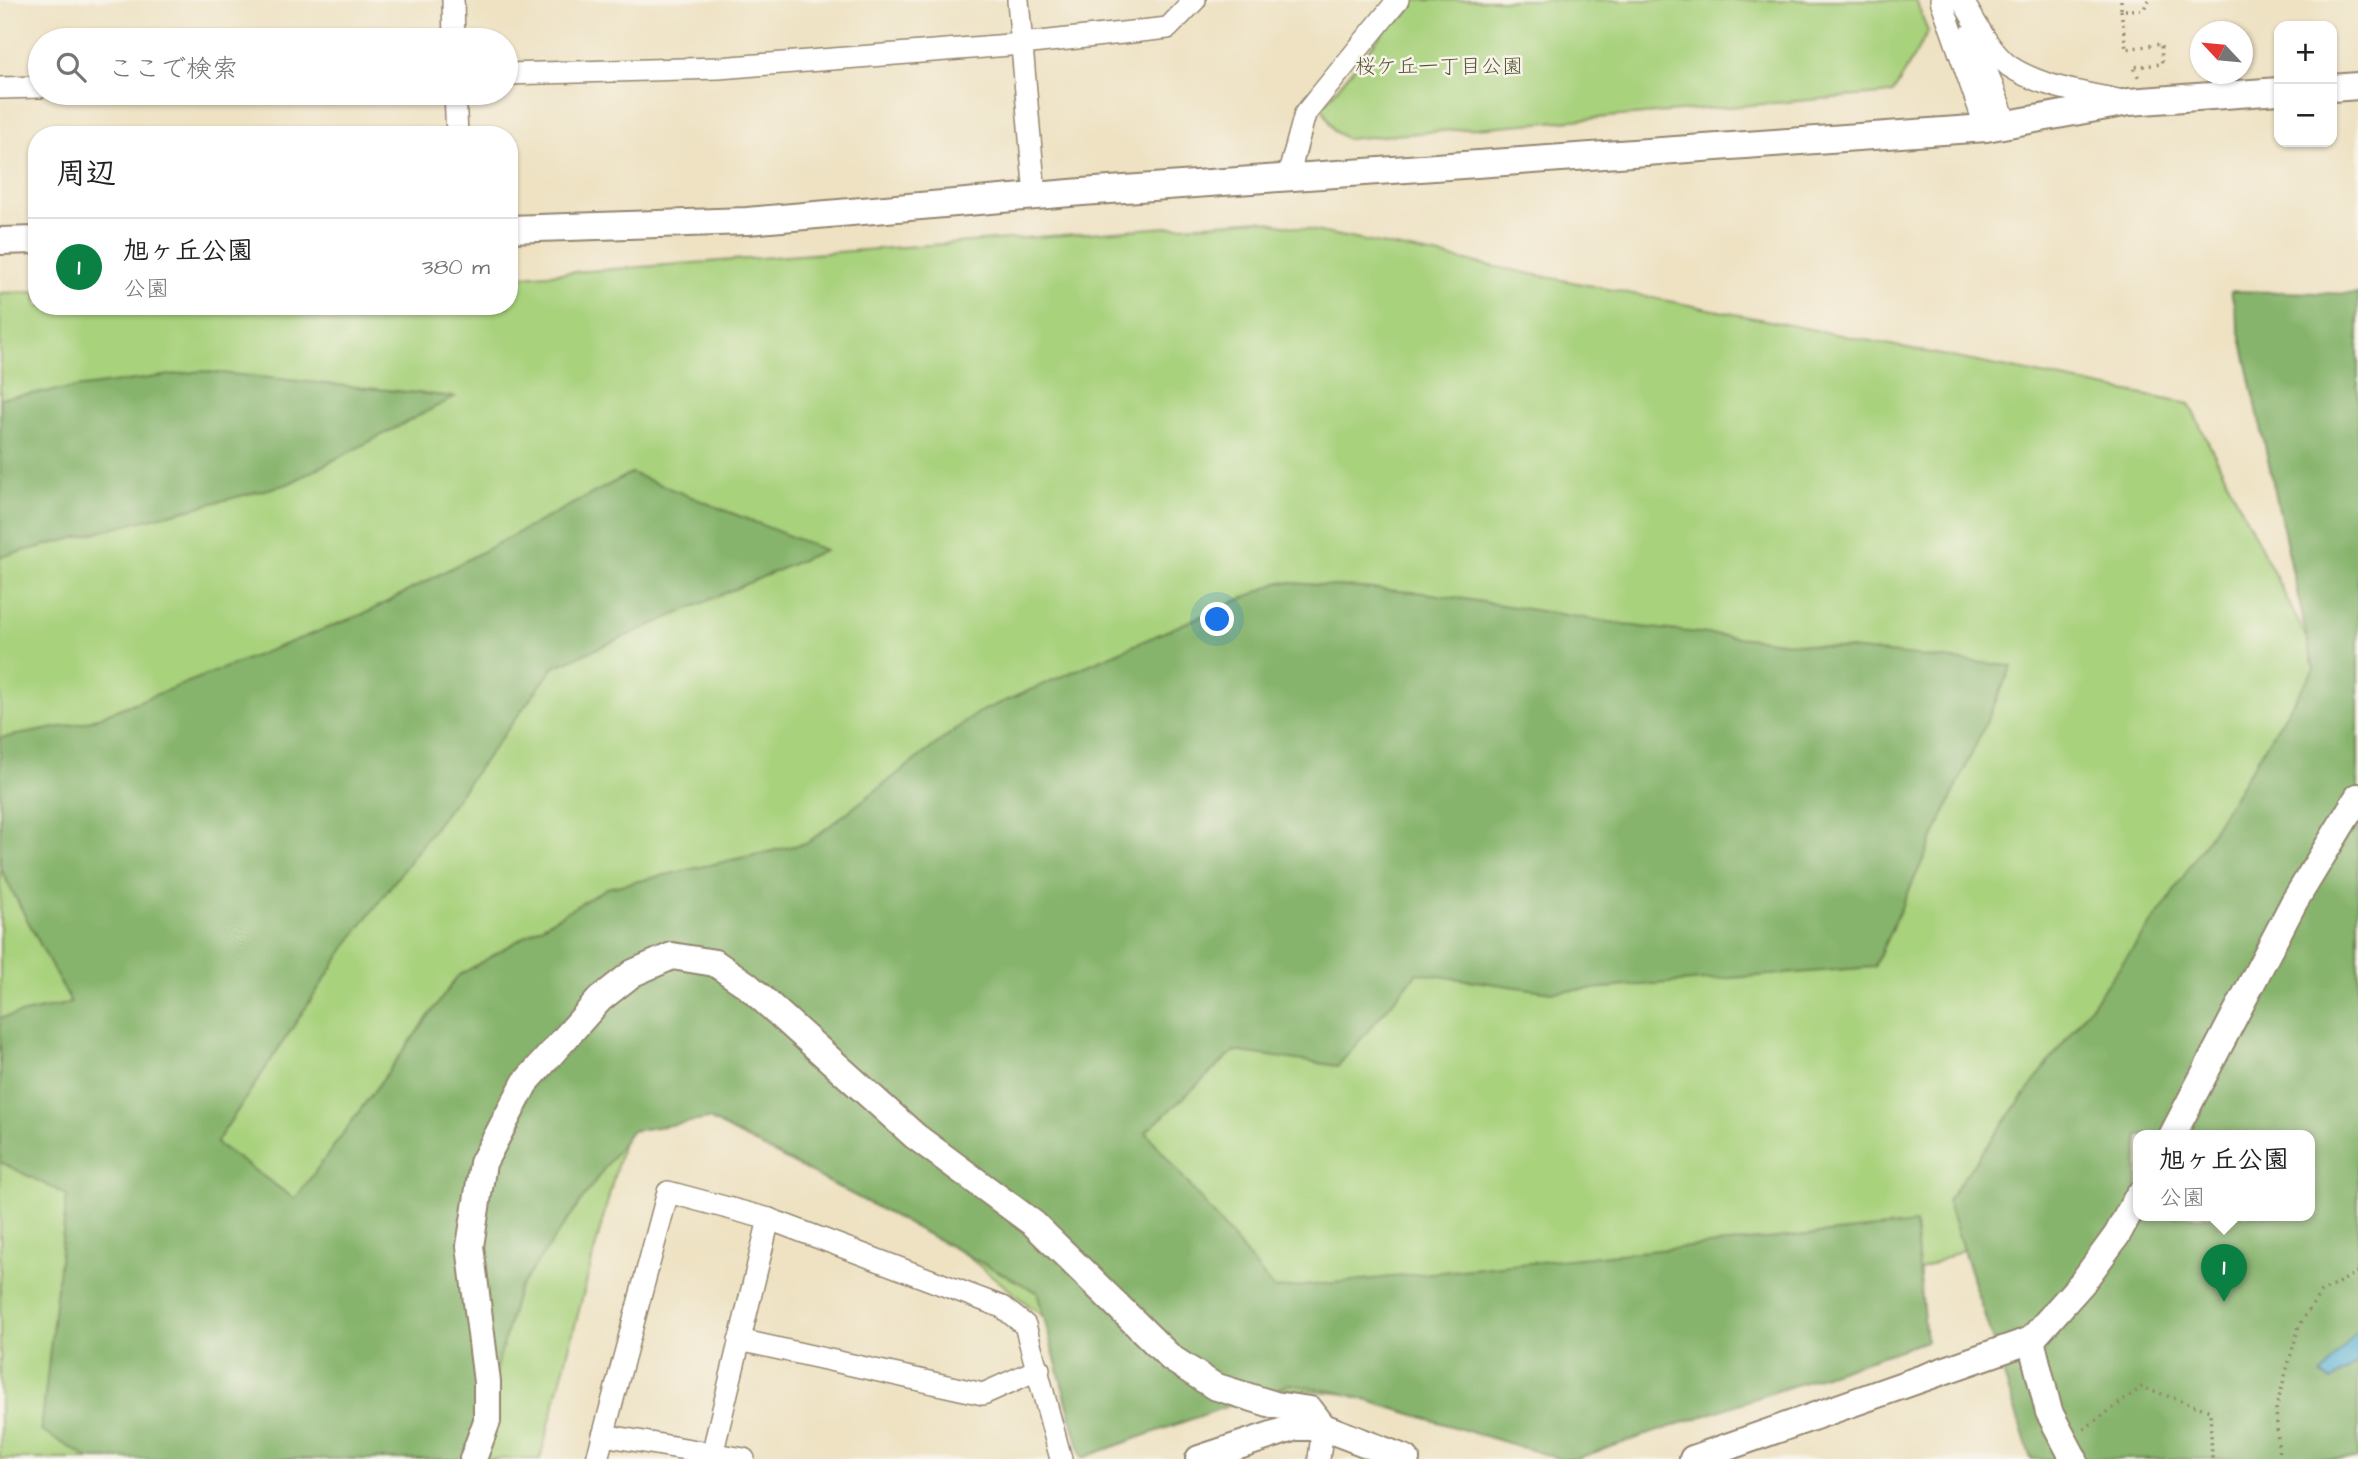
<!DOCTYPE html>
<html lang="ja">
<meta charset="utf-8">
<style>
body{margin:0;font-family:"Architects Daughter","Klee One",sans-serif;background:#f6f6f6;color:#222}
.controls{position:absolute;right:21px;top:21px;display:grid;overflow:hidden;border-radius:14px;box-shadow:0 2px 5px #0004}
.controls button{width:63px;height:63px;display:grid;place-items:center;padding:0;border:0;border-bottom:2px solid #e0e0e0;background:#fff;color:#222;font:35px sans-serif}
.compass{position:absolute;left:2190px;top:21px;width:63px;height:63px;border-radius:50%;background:#fff;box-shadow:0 2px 5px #0004;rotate:296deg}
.you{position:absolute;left:1218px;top:620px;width:24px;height:24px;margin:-18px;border:5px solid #fff;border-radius:50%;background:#1a73e8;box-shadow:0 0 0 10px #1a73e833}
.badge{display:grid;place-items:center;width:46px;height:46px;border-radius:50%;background:#0b8043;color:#fff;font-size:23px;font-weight:700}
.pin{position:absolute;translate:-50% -58px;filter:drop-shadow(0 2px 4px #0008)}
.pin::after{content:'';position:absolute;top:37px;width:24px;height:21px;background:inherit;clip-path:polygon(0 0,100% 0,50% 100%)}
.popup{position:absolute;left:2133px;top:1130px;width:182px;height:91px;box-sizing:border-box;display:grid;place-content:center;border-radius:14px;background:#fff;filter:drop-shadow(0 2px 5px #0005);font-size:23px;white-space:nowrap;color:#767676}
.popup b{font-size:26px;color:#222}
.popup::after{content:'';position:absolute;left:50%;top:100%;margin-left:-14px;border:14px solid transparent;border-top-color:#fff}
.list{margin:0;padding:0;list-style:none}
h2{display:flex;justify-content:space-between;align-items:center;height:91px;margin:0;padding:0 28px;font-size:30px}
h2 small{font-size:23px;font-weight:400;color:#767676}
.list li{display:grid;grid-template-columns:46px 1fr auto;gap:21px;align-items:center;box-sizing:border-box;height:98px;padding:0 28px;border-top:2px solid #e0e0e0}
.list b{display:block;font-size:26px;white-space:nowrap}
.list p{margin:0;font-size:23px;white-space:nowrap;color:#767676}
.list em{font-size:23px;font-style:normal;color:#767676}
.icon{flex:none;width:38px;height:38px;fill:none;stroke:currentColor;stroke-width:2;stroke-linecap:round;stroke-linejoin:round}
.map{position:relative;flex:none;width:2358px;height:1459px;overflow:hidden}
.search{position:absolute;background:#fff;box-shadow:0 2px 5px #0004;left:28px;top:28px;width:490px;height:77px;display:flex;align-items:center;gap:18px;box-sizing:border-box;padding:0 24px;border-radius:38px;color:#767676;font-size:26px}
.panel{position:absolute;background:#fff;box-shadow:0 2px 5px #0004;left:28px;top:126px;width:490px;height:189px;border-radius:28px}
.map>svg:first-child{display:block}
</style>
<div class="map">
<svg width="2358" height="1459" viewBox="0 0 2358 1459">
<rect width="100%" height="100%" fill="#f7f3e8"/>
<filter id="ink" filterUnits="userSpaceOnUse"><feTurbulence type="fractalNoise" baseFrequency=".0143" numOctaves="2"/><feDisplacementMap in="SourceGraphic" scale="14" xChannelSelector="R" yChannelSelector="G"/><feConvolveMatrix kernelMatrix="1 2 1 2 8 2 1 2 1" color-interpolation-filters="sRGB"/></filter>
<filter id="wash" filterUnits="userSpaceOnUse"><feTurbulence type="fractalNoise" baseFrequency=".00686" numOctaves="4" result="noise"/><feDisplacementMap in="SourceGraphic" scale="28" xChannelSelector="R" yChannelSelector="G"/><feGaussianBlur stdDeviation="1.57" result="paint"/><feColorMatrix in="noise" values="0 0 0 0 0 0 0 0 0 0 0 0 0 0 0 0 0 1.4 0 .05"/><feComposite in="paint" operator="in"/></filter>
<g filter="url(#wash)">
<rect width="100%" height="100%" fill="#eee2c3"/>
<g fill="#a9d27d" stroke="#727e4e" stroke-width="2">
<path d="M 1409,0 L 1916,0 L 1928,32 L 1893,93 L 1347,139 L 1334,131 L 1322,107 Z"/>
<path d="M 1259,220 L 2189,404 L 2349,723 L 2025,1220 L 1613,1416 L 1117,1375 L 755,1088 L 637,1089 L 540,1459 L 0,1459 L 0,293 L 37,292 L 37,306 L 509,306 L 509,277 Z"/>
</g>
<g fill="#86b46c" stroke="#606f45" stroke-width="2" fill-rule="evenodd">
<path d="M 2231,291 L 2358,294 L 2358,1459 L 2031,1459 L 1947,1200 L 2168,901 L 2314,669 ZM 2138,1136 L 2310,1136 L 2310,1216 L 2138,1216 Z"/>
<path d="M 201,371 L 455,397 L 288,484 L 0,557 L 0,398 Z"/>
<path d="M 631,473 L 825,550 L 554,667 L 350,941 L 216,1143 L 295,1199 L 458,976 L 607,888 L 807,843 L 977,713 L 1280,582 L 1426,593 L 1641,627 L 2012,666 L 1874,967 L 1552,992 L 1417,973 L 1338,1066 L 1234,1051 L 1146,1132 L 1274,1289 L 1915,1224 L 1926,1341 L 1575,1459 L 1560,1459 L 1339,1392 L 1290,1384 L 1082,1458 L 1037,1292 L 709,1119 L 631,1131 L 518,1290 L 472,1459 L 90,1459 L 41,1431 L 67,1195 L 0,1162 L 0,1018 L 71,1003 L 0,868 L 0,738 L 83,723 L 368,612 Z"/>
</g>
<path fill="#58b2d6" stroke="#4a6e7a" stroke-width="2" d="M 2358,1329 L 2358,1363 L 2331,1381 L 2321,1376 Z"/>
</g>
<g filter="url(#ink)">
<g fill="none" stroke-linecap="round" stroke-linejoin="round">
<g stroke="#948670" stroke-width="24">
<g id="minor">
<path d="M 453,0 L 454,40"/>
<path d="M 1018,0 L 1035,196"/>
<path d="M 1941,0 L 1986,128"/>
<path d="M 1962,0 C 1975,21 1989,51 2009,66 C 2042,88 2086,93 2123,101"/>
<path d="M 1972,32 L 2007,125"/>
<path d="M 506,74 L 719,68 L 1022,44 L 1168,28 L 1195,0"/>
<path d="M 0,88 L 40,87"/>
<path d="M 455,93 L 457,135"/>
<path d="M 1288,177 L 1305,114 L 1398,0"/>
<path d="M 739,1340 L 983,1394 L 1039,1369"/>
<path d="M 603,1435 L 744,1459"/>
<path d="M 597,1459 L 668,1192 L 769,1219 L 1002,1307 L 1025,1325 L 1061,1459"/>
<path d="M 711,1459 L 769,1219"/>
<path d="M 1319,1459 L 1323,1427"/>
</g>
</g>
<g stroke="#948670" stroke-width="30">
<g id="tertiary">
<path d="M 2332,88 L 2358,86"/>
<path d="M 509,229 L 747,221 L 1082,192 L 1986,128 L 2129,102 L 2279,91"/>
<path d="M 0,241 L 37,240"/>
<path d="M 2172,1136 L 2294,902 L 2358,797"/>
<path d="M 2031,1340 L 2049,1412 L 2074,1459"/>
<path d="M 473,1459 L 487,1421 L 487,1382 L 470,1246 L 483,1163 L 525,1083 L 600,999 L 633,973 L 672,956 L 715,963 L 747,985 L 915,1136 L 1034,1224 L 1171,1358 L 1214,1386 L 1275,1405 L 1310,1410 L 1323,1427"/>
<path d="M 1199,1459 L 1296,1427 L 1323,1427 L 1406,1459"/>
<path d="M 1693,1459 L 2031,1340 L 2082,1283 L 2117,1235 L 2138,1196"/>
</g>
</g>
<g stroke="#948670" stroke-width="3.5" stroke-dasharray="2 5" stroke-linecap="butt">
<path d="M 2121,0 L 2121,10 L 2143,10 L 2149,0"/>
<path d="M 2121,10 L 2126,49 L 2161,44 L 2162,64 L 2133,67 L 2139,78"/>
<path d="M 2084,1429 L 2142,1387 L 2210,1411 L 2212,1459"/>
<path d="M 2279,1459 L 2276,1408 L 2299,1326 L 2320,1293 L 2358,1272"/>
</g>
<use href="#minor" stroke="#fff" stroke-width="21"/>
<use href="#tertiary" stroke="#fff" stroke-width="26"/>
</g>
</g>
<g text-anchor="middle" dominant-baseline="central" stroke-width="5" stroke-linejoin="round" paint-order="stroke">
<g font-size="21" fill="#565436" stroke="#f7f3e8">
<text x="1439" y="66">桜ケ丘一丁目公園</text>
</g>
</g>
</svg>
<div class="controls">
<button>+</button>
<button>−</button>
</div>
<svg class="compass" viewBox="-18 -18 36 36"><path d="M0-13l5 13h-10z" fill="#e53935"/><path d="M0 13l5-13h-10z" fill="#767676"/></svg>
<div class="you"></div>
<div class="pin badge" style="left:2224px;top:1302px">1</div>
<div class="popup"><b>旭ヶ丘公園</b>公園</div>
<div class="search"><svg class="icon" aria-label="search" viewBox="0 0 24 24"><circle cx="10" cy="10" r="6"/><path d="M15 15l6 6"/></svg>ここで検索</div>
<section class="panel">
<h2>周辺<small></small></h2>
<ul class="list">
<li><span class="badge">1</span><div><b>旭ヶ丘公園</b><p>公園</p></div><em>380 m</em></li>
</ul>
</section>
</div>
